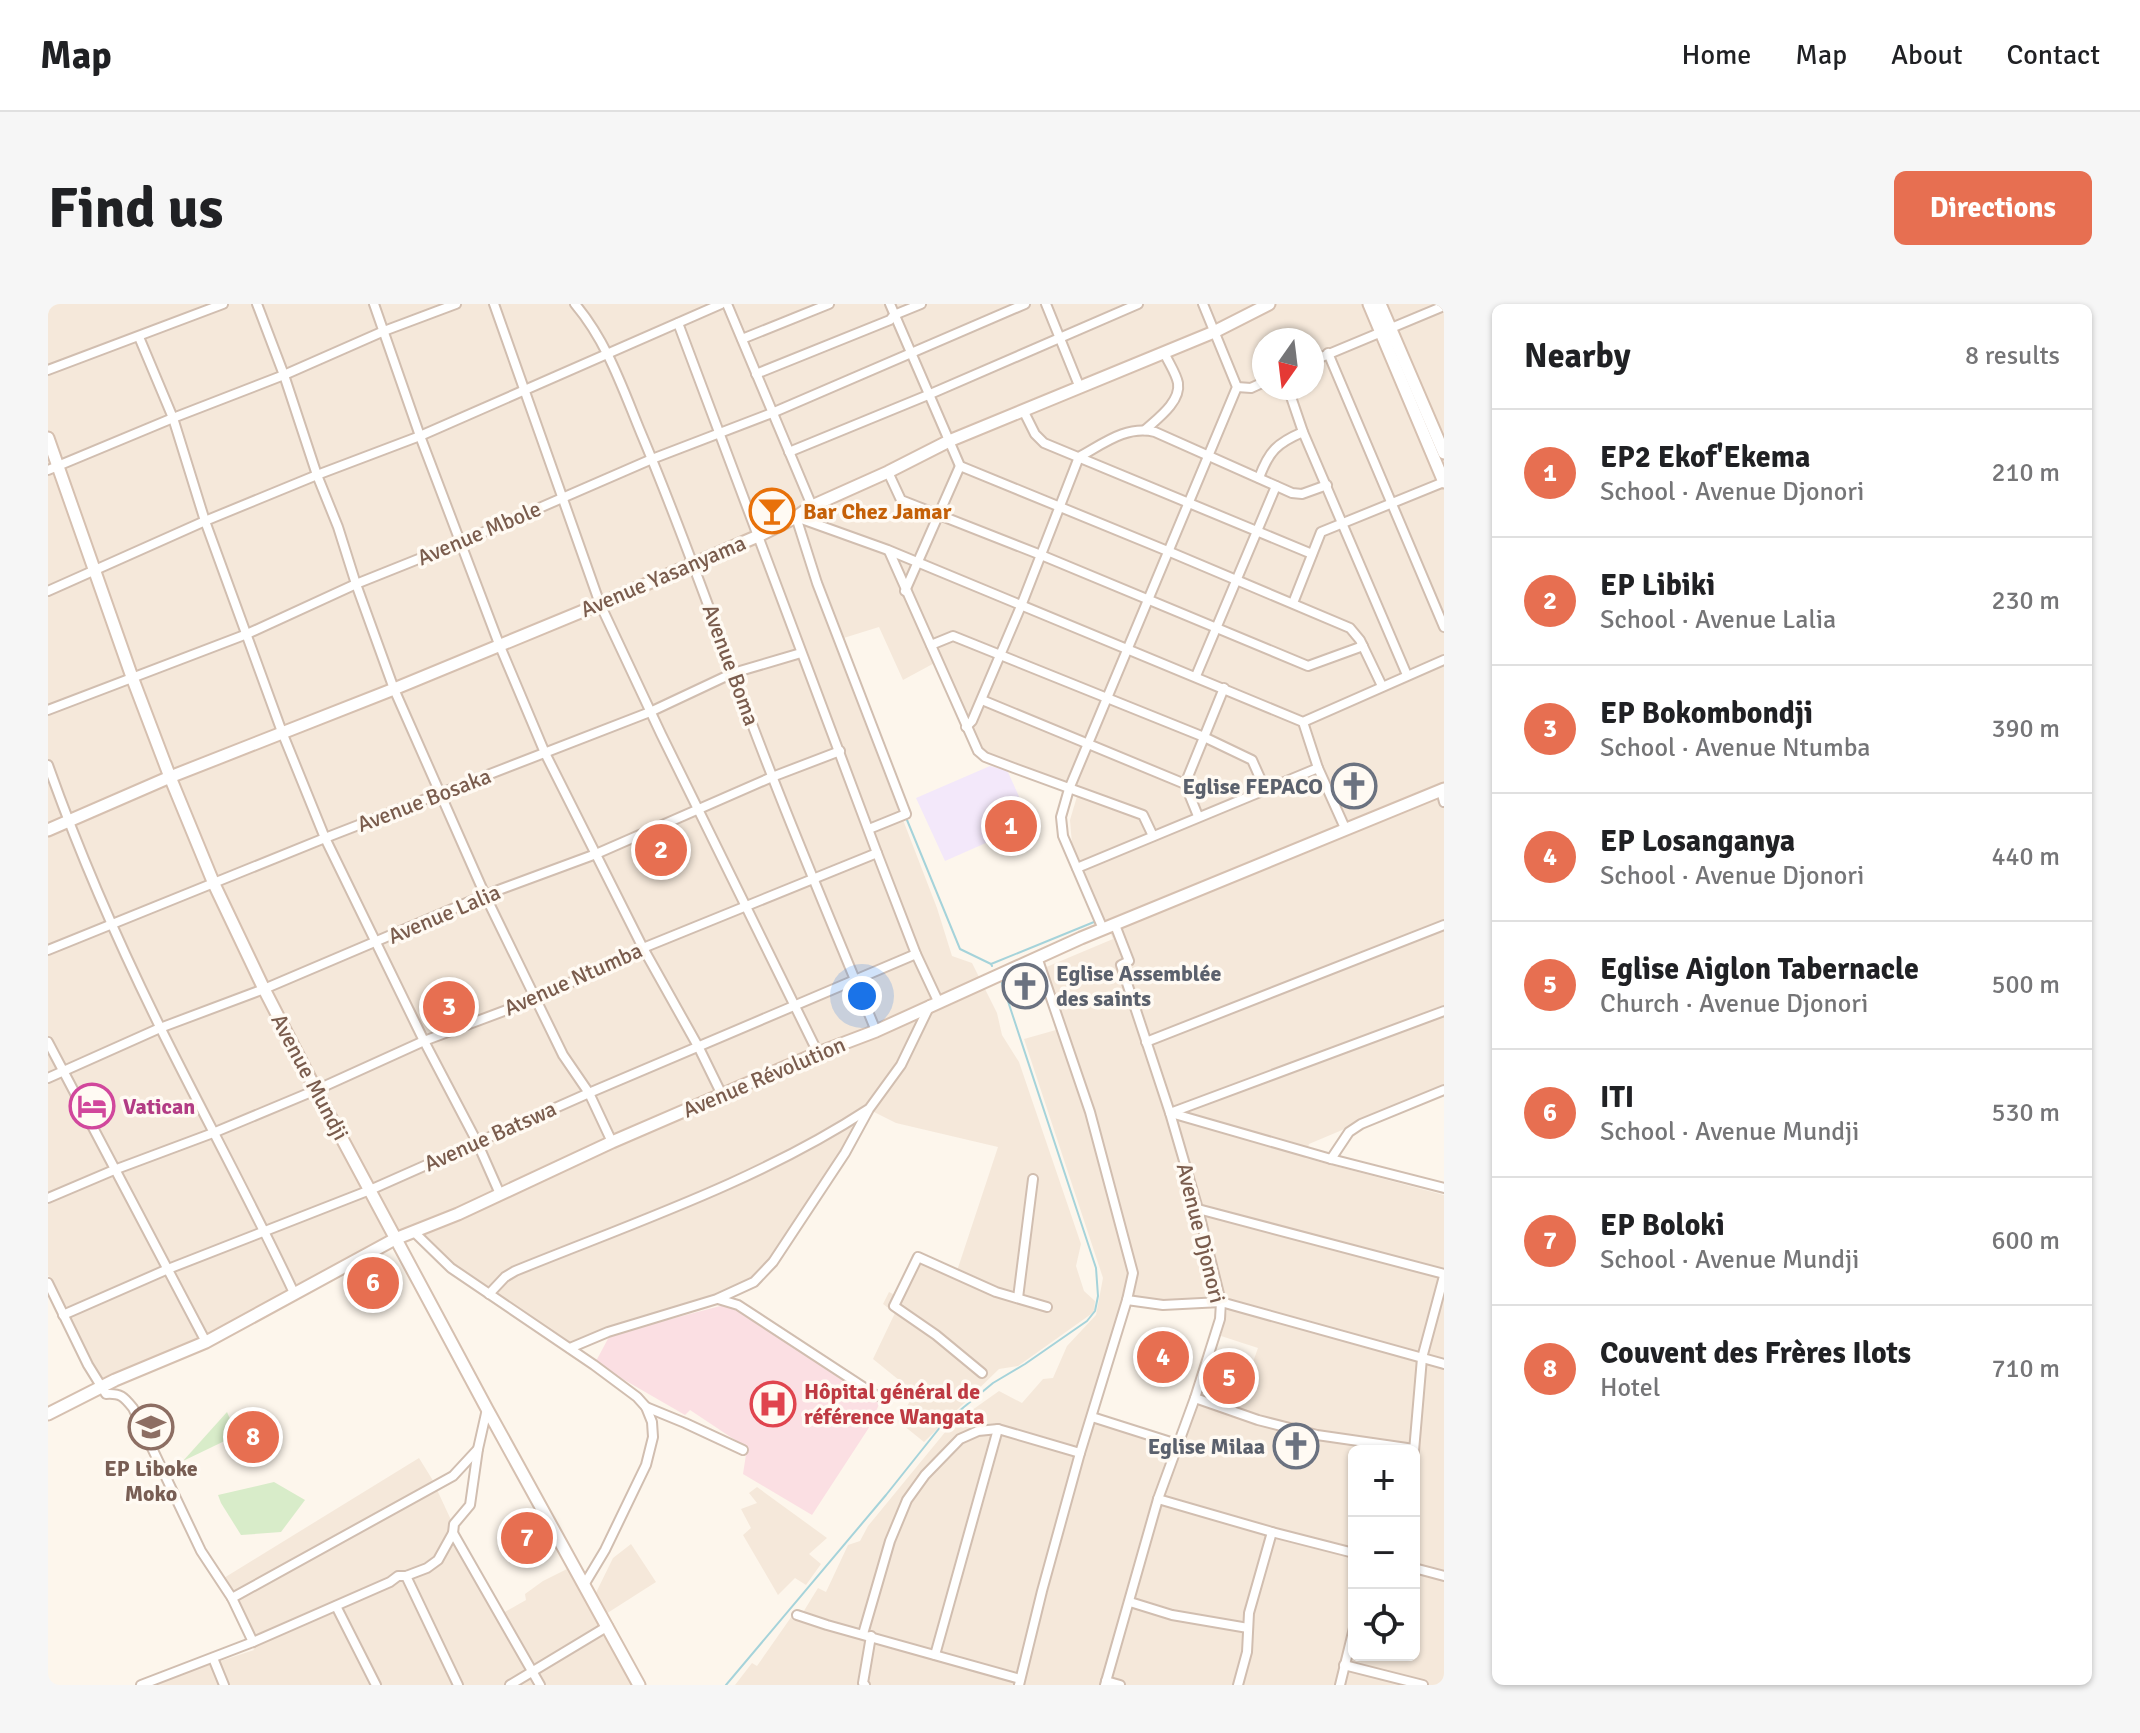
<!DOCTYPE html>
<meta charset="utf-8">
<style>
body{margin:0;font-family:Signika,sans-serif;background:#f6f6f6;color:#202124}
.controls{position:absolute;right:24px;bottom:24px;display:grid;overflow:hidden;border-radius:12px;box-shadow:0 2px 6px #0004}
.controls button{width:72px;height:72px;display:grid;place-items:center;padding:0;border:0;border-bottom:2px solid #e0e0e0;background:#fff;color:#202124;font:40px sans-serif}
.compass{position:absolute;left:1204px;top:24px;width:72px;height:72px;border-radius:50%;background:#fff;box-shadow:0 2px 6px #0004;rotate:194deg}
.you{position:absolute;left:814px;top:692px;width:28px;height:28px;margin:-20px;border:6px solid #fff;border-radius:50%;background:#1a73e8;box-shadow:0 0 0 12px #1a73e833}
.badge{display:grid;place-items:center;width:52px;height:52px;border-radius:50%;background:#e76f51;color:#fff;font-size:26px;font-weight:700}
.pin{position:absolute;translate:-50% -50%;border:4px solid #fff;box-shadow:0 2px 8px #0006}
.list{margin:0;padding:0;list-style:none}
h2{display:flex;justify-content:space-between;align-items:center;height:104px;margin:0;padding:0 32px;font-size:34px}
h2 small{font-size:26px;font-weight:400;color:#757577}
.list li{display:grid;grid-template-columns:52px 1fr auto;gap:24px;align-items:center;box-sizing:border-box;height:128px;padding:0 32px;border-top:2px solid #e0e0e0}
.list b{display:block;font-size:30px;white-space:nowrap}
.list p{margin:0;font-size:26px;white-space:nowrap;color:#757577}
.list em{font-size:26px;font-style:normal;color:#757577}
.icon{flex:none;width:44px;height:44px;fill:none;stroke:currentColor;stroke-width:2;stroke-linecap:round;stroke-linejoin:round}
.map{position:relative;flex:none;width:1396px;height:1381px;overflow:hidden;border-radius:12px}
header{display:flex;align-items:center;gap:48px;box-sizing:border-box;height:112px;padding:0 40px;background:#fff;border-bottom:2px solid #e0e0e0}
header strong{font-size:38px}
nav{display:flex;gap:44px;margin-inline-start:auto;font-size:28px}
.intro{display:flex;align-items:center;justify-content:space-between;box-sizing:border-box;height:192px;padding:0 48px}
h1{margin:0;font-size:56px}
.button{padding:20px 36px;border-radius:12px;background:#e76f51;color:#fff;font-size:28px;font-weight:700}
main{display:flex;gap:48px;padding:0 48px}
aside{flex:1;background:#fff;border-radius:12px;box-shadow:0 2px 6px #0004}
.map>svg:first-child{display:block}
</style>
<header>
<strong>Map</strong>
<nav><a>Home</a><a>Map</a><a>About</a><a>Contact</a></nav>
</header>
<div class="intro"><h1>Find us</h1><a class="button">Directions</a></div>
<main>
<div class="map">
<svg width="1396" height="1381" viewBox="0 0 1396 1381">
<rect width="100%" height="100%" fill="#fdf6ec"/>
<g fill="#f5e8da" fill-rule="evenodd">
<path d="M 0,0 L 1396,0 L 1396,783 L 1261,840 L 1257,854 L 1396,891 L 1396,1381 L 687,1381 L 704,1359 L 709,1362 L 746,1309 L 754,1310 L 770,1284 L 778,1288 L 800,1241 L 812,1237 L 820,1222 L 903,1121 L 951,1087 L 974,1099 L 995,1075 L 1005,1074 L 1019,1042 L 1048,1011 L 1055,974 L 976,735 L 1015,724 L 996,664 L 1065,635 L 1024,540 L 1022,516 L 1030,489 L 943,455 L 934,446 L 892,356 L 855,376 L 831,323 L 786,337 L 889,604 L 904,652 L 924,659 L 949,709 L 954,731 L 971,758 L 1033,940 L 1028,962 L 1036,987 L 1047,997 L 1046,1008 L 970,1062 L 951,1065 L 876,1138 L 850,1117 L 867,1089 L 825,1055 L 847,1009 L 835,1000 L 841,988 L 851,993 L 870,955 L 907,973 L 950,843 L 848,819 L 820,805 L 727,957 L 700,981 L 527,1042 L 513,1039 L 421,974 L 366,923 L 335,935 L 148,1041 L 59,1079 L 49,1071 L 0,971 ZM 1216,36 L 1264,36 L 1264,84 L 1216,84 ZM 1084,992 L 1122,998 L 1182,994 L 1173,1032 L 1210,1044 L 1185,1113 L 1150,1101 L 1132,1147 L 1044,1118 ZM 1306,1147 L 1366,1147 L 1366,1351 L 1306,1351 Z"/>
<path d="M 371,1154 L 384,1175 L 448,1313 L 478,1296 L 477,1290 L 495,1277 L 519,1265 L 541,1303 L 565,1254 L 583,1240 L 608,1278 L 550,1315 L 586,1381 L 100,1381 L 206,1346 L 171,1277 Z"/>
<path d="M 709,1183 L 779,1234 L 761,1250 L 773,1260 L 758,1281 L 747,1274 L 730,1291 L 695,1231 L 703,1224 L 693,1205 L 709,1199 L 701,1189 Z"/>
</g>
<path fill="#f3e8fa" d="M 942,462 L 959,466 L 983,519 L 897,557 L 868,494 Z"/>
<path fill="#fbdfe3" d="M 676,1001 L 709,1012 L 797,1071 L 834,1093 L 822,1122 L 764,1211 L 695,1170 L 699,1144 L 642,1106 L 637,1111 L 547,1059 L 562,1031 Z"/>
<g fill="#d8ecc9">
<path d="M 179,1108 L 189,1131 L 135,1157 Z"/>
<path d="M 226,1178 L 257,1196 L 233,1228 L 193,1231 L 173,1199 L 170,1191 Z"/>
</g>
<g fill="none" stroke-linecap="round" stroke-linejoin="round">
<g stroke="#a5d3da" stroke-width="2">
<path d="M 859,516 L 912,645 L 943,660"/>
<path d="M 944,662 L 943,660 L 1046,618"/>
<path d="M 678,1381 L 838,1191 L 893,1122 L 945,1079 L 977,1060 L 1039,1017 L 1047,1007 L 1050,992 L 1048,964 L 953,676"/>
</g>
<g stroke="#d1beb0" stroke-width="12">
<g id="street">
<path d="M 209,0 L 236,71 L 269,171 L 290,223 L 308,280 L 346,385 L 437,591 L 515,751 L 541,789 L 564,838"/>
<path d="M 326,0 L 372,132 L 451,340 L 497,449 L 595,644 L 651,744 L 674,791"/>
<path d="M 446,0 L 552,300 L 613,430 L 770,749"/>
<path d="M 527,0 C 559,38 574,83 593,129 C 626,207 655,287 684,366 C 728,488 779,607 828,727"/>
<path d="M 679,0 L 764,202"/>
<path d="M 842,0 L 912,162 L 1122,248 L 1302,324 L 1312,336 L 1334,382"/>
<path d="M 998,0 L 1032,84"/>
<path d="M 630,19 L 829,549 L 868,650 L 890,697"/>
<path d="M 91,33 L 125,114 L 157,217 L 234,428 L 277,534 L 376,737 L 429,838 L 452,890"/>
<path d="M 694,35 L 781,0"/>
<path d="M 1280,49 L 1396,323"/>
<path d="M 1264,57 L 1396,2"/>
<path d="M 0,66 L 175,0"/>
<path d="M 708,70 L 842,16 L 846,11 L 873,0"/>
<path d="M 1189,83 L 1203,84 L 1216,78"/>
<path d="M 1240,84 L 1255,128 L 1359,371"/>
<path d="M 975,106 L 987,130 L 996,139 L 1264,250"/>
<path d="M 1097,126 C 1109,115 1133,98 1130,79 C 1128,69 1120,58 1116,48"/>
<path d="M 741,148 L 880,91 L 1090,0"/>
<path d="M 0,166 L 125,114 L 236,71 L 336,27 L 408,0"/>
<path d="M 840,168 L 853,196 L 993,251 L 1260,362 L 1315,342"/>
<path d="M 1211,174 C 1221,147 1229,139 1255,128"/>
<path d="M 748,213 L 840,246 L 1255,418 L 1396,356"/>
<path d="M 748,213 L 769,279 L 858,510 L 821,525"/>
<path d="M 841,247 L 930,447 L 937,453 L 966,464 L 1095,511 L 1105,532"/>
<path d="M 0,287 L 157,217 L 269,171 L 372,132 L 673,0"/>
<path d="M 857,287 L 912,162"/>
<path d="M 1245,299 L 1273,228 L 1396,178"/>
<path d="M 883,341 L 905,332 L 1156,433 L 1204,456 L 1217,485"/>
<path d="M 1148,372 L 1228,182"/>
<path d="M 934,396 L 1137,480 L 1150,512"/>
<path d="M 0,406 L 199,330 L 308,280 L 413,238 L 604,155 L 724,109 L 977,0"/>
<path d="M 1255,418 L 1270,464 L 1297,524"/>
<path d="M 918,423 L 924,417 L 973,302 L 1031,153 C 1055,140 1078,121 1107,128 L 1244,189 L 1254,190 L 1279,181"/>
<path d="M 0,461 C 32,551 70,638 112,723 C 156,812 204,899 246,989"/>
<path d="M 1137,480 L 1176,384"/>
<path d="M 1393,486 L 1396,498"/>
<path d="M 1029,564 L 1270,464"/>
<path d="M 1055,625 L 1015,532 L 1013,513 L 1021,485 L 1189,83 L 1155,0"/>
<path d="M 0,646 L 277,534 L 602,408 L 685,369 L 753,349"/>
<path d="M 0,738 L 158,1038"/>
<path d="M 1098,738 L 1396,621"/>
<path d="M 0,774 L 112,724 L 216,685 L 437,591 L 548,550 L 724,473 L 792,447"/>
<path d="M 1122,809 L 1396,707"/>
<path d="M 1123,809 L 1283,855 L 1396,884"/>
<path d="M 1283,855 L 1301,828 L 1313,820 L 1396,786"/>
<path d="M 0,894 L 66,866 L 165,829 L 268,786 L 376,737 L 488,695 L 595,644 L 829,549"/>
<path d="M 1150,905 L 1396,970"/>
<path d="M 366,928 L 403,964 L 546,1061 L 589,1093 L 598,1103 L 604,1118 L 605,1133 L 598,1161 L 557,1246 L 536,1281"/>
<path d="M 0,979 L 40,1061 L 58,1090 C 73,1089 76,1093 85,1104 L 153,1247 L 184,1294 L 205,1338"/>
<path d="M 441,990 L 457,973 L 467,967 C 585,919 712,876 819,806"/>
<path d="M 970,994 L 985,875"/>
<path d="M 670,995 L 690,1001 L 829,1092"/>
<path d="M 1079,996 L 1115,1001 L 1173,998 L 1396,1060"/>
<path d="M 15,1011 L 120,965 L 322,886 L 541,789 L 868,650"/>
<path d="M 522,1044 L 560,1028 L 669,995 L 706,978 L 725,958 L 797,849 L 821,805 L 853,761 L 882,701"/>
<path d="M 934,1069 L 888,1031 L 846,1002 L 870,953 L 948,988 L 999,1003"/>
<path d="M 1147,1094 L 1210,1116 L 1269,1131 L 1366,1145"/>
<path d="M 598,1103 L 637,1119 L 695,1146"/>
<path d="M 1044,1113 L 1129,1140"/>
<path d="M 1366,1147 L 1374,1054 L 1396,972"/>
<path d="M 1110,1195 L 1224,1228 L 1306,1249"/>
<path d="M 405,1229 L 492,1381"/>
<path d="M 1366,1264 L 1396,1272"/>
<path d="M 358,1272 L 410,1381"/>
<path d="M 184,1294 L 405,1172 L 430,1145 L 439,1105"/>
<path d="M 1082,1298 L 1124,1311 L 1200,1324"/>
<path d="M 288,1302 L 328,1381"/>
<path d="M 749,1311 L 779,1321 L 972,1375"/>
<path d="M 815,1330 L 842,1237 L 859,1196 L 877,1171 L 912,1135 L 930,1127 L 950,1125 L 1032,1149"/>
<path d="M 887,1351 L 950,1125"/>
<path d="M 165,1354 L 176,1381"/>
<path d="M 1296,1361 L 1375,1381"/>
<path d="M 1058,1377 L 1072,1381"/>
<path d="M 93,1381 L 205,1338 L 342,1278 L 350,1272 L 358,1272 L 379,1264 L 390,1256 L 405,1229 L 406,1220 L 422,1201 L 430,1145"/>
<path d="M 462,1381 L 560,1322"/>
<path d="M 817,1381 L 815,1379 L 823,1332"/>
<path d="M 971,1381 L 994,1287 L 1032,1149 L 1079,996 L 1085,969 L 1042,808 L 989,653"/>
<path d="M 1057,1381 L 1110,1195 L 1147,1094 L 1172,1015 L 1173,998 L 1150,905 L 1122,809 L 1073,661 L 1081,657 L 1067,621"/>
<path d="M 1190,1381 L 1199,1348 L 1201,1309 L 1224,1228"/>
<path d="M 1292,1381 L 1306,1324"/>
</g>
</g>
<g stroke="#d6c0b0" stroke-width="15">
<g id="secondary">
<path d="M 1321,0 L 1396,178"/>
<path d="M 1332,0 L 1396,149"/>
<path d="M 0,134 L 84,373 L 122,473 L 166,580 L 216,685 L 268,786 L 439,1105 L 591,1381"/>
<path d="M 0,526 L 122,473 L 346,385 L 552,300 L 710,232 L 748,213 L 764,202 L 840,168 L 901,137 L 1166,28 L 1221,0"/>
<path d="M 0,1110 L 67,1076 L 158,1038 L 347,935 L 410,910 L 564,838 L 770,749 L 828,727 L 1033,634 L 1396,485"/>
</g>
</g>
<use href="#street" stroke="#fff" stroke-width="8"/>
<use href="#secondary" stroke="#fff" stroke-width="11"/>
</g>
<defs>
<g id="bar-ring" transform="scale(2.3)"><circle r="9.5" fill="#fffaf3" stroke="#e8710a" stroke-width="1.5"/><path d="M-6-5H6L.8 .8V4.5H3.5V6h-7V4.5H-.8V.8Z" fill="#e8710a"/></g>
<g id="church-ring" transform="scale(2.3)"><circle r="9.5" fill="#fffaf3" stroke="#6b7280" stroke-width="1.5"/><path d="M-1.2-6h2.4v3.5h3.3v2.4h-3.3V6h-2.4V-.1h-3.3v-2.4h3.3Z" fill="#6b7280"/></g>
<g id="hotel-ring" transform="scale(2.3)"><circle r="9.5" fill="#fffaf3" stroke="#d1479c" stroke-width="1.5"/><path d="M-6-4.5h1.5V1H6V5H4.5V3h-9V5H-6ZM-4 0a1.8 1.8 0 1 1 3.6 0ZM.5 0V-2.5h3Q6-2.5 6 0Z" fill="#d1479c"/></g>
<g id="hospital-ring" transform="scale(2.3)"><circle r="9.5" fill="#fffaf3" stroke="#e0444e" stroke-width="1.5"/><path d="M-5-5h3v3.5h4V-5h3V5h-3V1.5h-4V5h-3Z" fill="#e0444e"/></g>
<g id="school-ring" transform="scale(2.3)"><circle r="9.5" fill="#fffaf3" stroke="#8d6e63" stroke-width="1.5"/><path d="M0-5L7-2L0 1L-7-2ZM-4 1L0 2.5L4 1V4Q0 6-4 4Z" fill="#8d6e63"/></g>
</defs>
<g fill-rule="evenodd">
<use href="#bar-ring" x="724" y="207"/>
<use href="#church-ring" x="1306" y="482"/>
<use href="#church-ring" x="977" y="682"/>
<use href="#hotel-ring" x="44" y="802"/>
<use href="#hospital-ring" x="725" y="1100"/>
<use href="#school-ring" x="103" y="1123"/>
<use href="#church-ring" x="1248" y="1142"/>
</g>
<g text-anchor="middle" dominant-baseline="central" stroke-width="7" stroke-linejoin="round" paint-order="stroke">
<g font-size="22" font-weight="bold" fill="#c56008" stroke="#fffaf3" text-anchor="start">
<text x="755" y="207">Bar Chez Jamar</text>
</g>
<g font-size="22" fill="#7a5c4d" stroke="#fffaf3">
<text transform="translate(431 229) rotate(-23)">Avenue Mbole</text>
<text transform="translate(615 272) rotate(-23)">Avenue Yasanyama</text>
<text transform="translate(683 361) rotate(70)">Avenue Boma</text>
<text transform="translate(376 496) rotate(-21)">Avenue Bosaka</text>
<text transform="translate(396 610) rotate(-23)">Avenue Lalia</text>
<text transform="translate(525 675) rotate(-24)">Avenue Ntumba</text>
<text transform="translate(262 773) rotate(62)">Avenue Mundji</text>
<text transform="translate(716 773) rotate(-23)">Avenue Révolution</text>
<text transform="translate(442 832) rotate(-24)">Avenue Batswa</text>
<text transform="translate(1153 929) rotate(76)">Avenue Djonori</text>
</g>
<g font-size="22" font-weight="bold" fill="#5b616d" stroke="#fffaf3" text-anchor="end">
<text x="1275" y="482">Eglise FEPACO</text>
<text x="1008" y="669" text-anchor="start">Eglise Assemblée<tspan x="1008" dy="25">des saints</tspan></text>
<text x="1217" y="1142">Eglise Milaa</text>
</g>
<g font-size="22" font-weight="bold" fill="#b23c85" stroke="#fffaf3" text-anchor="start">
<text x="75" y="802">Vatican</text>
</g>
<g font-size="22" font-weight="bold" fill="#be3a42" stroke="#fffaf3" text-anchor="start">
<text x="756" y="1087">Hôpital général de<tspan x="756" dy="25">référence Wangata</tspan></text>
</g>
<g font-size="22" font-weight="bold" fill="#785e54" stroke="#fffaf3">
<text x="103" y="1164">EP Liboke<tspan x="103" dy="25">Moko</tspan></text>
</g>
</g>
</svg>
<div class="controls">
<button>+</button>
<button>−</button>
<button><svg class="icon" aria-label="locate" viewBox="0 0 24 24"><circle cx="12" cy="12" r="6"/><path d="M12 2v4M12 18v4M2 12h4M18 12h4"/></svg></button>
</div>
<svg class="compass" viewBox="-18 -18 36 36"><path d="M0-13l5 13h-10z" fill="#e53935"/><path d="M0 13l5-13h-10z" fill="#757577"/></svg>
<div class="you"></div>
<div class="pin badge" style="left:963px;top:522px">1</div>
<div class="pin badge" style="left:613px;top:546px">2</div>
<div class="pin badge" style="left:401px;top:703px">3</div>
<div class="pin badge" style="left:1115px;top:1053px">4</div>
<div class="pin badge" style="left:1181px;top:1074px">5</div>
<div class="pin badge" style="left:325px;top:979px">6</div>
<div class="pin badge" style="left:479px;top:1234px">7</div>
<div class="pin badge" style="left:205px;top:1133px">8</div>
</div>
<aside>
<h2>Nearby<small>8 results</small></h2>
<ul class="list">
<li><span class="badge">1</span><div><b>EP2 Ekof'Ekema</b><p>School · Avenue Djonori</p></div><em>210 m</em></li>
<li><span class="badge">2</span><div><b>EP Libiki</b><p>School · Avenue Lalia</p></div><em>230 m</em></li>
<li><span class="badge">3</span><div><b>EP Bokombondji</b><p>School · Avenue Ntumba</p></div><em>390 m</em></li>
<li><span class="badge">4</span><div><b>EP Losanganya</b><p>School · Avenue Djonori</p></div><em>440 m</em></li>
<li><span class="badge">5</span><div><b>Eglise Aiglon Tabernacle</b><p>Church · Avenue Djonori</p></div><em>500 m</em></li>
<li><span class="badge">6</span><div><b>ITI</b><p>School · Avenue Mundji</p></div><em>530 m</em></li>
<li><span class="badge">7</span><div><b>EP Boloki</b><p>School · Avenue Mundji</p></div><em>600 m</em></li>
<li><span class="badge">8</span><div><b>Couvent des Frères Ilots</b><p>Hotel</p></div><em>710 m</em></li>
</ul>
</aside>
</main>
